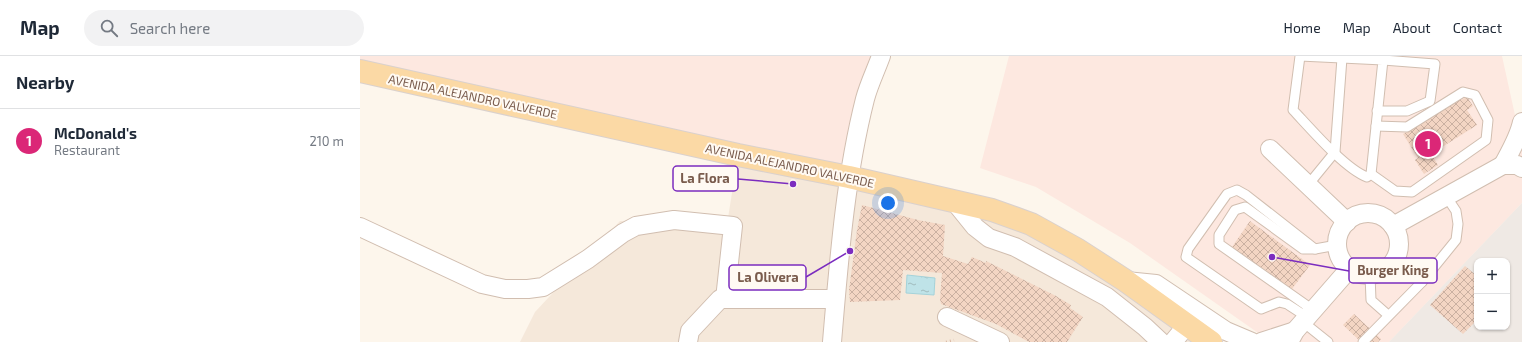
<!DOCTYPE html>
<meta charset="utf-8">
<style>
body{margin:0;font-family:"Exo 2",sans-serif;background:#f2f2f3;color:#1f2937}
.controls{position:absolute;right:12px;bottom:12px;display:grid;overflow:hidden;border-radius:8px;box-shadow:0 1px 3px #0004}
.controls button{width:36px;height:36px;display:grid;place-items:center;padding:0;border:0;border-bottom:1px solid #e0e1e3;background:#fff;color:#1f2937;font:20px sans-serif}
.you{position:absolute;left:528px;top:147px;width:14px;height:14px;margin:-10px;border:3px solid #fff;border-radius:50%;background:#1a73e8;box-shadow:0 0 0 6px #1a73e833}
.badge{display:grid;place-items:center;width:26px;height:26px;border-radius:50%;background:#db2777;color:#fff;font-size:13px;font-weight:700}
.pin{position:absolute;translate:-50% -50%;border:2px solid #fff;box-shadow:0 1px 4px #0006}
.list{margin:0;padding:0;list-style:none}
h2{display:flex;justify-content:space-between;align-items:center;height:52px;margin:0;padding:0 16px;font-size:17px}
h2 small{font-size:13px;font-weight:400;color:#747a83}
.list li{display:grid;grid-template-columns:26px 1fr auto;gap:12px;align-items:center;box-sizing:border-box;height:64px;padding:0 16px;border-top:1px solid #e0e1e3}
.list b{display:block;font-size:15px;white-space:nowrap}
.list p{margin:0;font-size:13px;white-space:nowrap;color:#747a83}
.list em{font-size:13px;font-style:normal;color:#747a83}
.icon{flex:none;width:22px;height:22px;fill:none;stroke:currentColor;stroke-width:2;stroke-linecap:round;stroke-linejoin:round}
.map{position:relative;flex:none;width:1162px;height:286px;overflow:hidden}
header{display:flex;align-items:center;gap:24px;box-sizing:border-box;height:56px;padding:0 20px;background:#fff;border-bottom:1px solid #e0e1e3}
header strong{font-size:19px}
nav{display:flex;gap:22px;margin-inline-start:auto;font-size:14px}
.search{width:280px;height:36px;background:#f2f2f3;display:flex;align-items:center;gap:10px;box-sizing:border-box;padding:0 14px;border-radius:22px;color:#747a83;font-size:15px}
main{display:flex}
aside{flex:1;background:#fff}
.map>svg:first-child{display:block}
</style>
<header>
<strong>Map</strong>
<div class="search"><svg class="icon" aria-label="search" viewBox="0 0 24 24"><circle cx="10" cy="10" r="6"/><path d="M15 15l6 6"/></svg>Search here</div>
<nav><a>Home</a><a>Map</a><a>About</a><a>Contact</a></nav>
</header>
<main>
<aside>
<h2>Nearby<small></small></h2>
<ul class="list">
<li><span class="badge">1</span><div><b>McDonald's</b><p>Restaurant</p></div><em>210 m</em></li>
</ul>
</aside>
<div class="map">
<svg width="1162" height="286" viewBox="0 0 1162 286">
<defs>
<pattern id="water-ripples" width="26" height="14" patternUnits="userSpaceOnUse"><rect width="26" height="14" fill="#bfe3e8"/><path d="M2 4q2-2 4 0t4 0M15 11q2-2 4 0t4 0" fill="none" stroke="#a0bbbe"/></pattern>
<pattern id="building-cross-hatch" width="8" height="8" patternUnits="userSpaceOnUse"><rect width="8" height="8" fill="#f3d5c3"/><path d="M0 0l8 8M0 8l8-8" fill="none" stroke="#cab0a1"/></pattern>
</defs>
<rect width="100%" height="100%" fill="#fdf6ec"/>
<path fill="#f5e8da" d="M 378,99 L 671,172 L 851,286 L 160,286 L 175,256 L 260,165 L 368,162 Z"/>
<g fill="#fde8e0">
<path d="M 0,0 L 526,0 L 489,121 L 0,26 Z"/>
<path d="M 649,0 L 1142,0 L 1162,91 L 1162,147 L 1029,286 L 911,286 L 770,187 L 676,131 L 620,112 Z"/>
</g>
<path fill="#efe9e4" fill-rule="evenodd" d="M 1162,147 L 1162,286 L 1029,286 ZM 1117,205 L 1147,205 L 1147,271 L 1117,271 Z"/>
<path fill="url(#water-ripples)" stroke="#a5d3da" d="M 547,219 L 575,222 L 574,239 L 546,237 Z"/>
<g fill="url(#building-cross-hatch)">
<path d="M 1107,41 L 1113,50 L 1107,54 L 1117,69 L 1071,98 L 1078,109 L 1064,118 L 1055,104 L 1058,102 L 1043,78 L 1100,43 L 1101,44 Z"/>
<path d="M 502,149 L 558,164 L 585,169 L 583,200 L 608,208 L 612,201 L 626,207 L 626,205 L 696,240 L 711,249 L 710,252 L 723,261 L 707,286 L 669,286 L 636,268 L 581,248 L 580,243 L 582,217 L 543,214 L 540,244 L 490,246 L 489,234 L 497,174 Z"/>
<path d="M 890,165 L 950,209 L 932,233 L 901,211 L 899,214 L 892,209 L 894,206 L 884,199 L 882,202 L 875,198 L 877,195 L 872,191 Z"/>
<path d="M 1105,210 L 1117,220 L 1117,264 L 1103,278 L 1070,249 Z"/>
<path d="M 994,258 L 1021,283 L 1018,286 L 1001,286 L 983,269 Z"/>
</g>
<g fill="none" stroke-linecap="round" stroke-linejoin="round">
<g stroke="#d1beb0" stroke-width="11">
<g id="lane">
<path d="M 940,0 L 1023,4 L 1011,118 L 1007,121 C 985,113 950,72 933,54 Z"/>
<path d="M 1017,55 L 1047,55 L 1070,45 L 1075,8 L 1023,4"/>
<path d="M 1011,118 L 1035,135 L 1052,136 L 1126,84 L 1128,64 L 1115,39 L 1103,36 L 1047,71 L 1016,70"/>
<path d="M 948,129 L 975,96 L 982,2"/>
<path d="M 1033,206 L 1062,226"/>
<path d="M 1010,219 L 1011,244 L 1028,259"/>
<path d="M 953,254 L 859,188 L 859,179 L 875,154 L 885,151 L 943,193 L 955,193"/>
<path d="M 947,261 L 927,248 L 919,246 L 901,253 L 826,201 L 828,193 L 867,138 L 877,134 L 886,139 L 955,193 L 977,189"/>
<path d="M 943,266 L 968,286"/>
<path d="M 1003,286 L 1062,226 L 1096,184 L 1098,168 L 1096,155 L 1086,140"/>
</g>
</g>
<g stroke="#d1beb0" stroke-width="20">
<g id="street">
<path d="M 910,93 L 987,166"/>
<path d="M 1143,109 C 1150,96 1159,81 1162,66"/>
<path d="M 594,145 L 615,171 L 629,182 L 655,191 L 747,241 L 785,271 L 801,286"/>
<circle cx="1008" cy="188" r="31"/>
<path d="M 1033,170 L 1143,109 L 1157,109 L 1162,112"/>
<path d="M 0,171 L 122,228 L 145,233 L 168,233 L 183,231 L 228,203 L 263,177 L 276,170 L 314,164 L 373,170 L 365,243"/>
<path d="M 766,225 L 796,228 L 866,275 L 892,286"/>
<path d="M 587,261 L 640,286"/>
<path d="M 328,286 L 330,275 L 360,243 L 475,243"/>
<path d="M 472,286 C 479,204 485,122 505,43 C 509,28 516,14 521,0"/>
<path d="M 813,286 L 827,269"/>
<path d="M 901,286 L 935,275"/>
<path d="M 929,286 L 935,275 L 990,212"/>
</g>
</g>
<g stroke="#dad1cd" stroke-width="24">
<path id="primary" d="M 0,15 L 378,99 L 489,121 L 632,154 L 671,168 L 718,194 L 766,225 L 851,286"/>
</g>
<path stroke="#d9b8a5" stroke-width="2.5" stroke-dasharray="1 3" stroke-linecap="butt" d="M 586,286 L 594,284"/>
<use href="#lane" stroke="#fff" stroke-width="9"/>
<use href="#street" stroke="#fff" stroke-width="18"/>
<use href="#primary" stroke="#fbd9a5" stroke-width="22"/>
</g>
<g text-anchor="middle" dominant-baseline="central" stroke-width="4" stroke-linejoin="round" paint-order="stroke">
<g font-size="12" fill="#7a5c4d" stroke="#fffaf3">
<text transform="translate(113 40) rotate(12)">AVENIDA ALEJANDRO VALVERDE</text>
<text transform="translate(430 109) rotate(12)">AVENIDA ALEJANDRO VALVERDE</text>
</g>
</g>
<path fill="none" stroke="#7b2cbf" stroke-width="1.5" d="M433 128L378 123M912 201L989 215M490 195L446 221"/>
<g fill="#7b2cbf" stroke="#fffaf3" stroke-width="1.5">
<circle cx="433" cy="128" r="4"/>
<circle cx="912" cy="201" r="4"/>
<circle cx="490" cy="195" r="4"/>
</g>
<g fill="#fffaf3" stroke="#7b2cbf" stroke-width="1.5">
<rect x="313" y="110" width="65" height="25" rx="4"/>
<rect x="989" y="202" width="88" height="25" rx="4"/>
<rect x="369" y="209" width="77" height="25" rx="4"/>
</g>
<g font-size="13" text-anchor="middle" font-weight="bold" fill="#7a5c4d">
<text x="345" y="127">La Flora</text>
<text x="1033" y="219">Burger King</text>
<text x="408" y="226">La Olivera</text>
</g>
</svg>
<div class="controls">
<button>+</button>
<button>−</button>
</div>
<div class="you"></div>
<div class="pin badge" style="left:1068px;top:88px">1</div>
</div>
</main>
